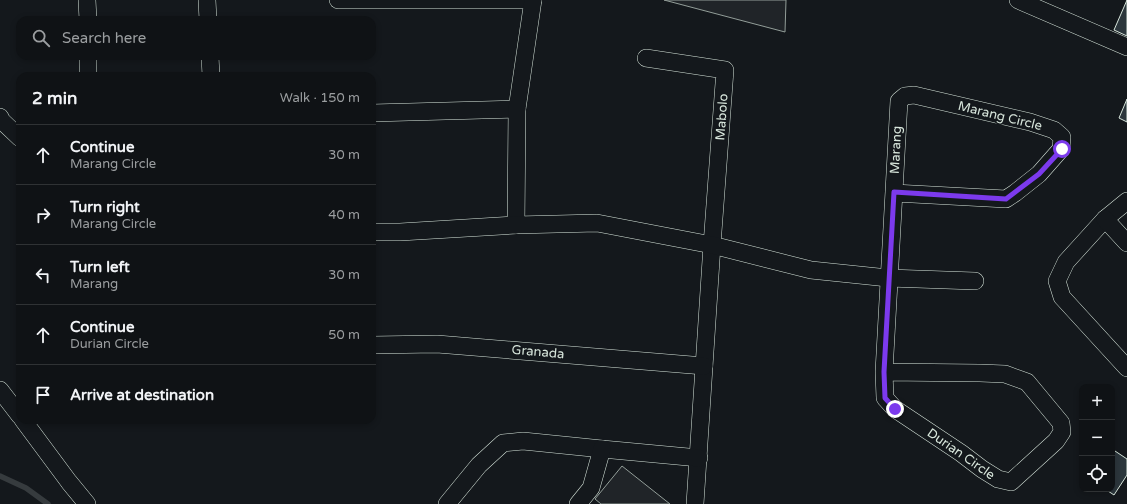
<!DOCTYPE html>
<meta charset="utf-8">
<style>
body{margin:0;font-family:"Varela Round",sans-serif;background:#181b1e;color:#f1f3f6}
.controls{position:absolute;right:12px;bottom:12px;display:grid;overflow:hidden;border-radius:8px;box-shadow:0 2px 6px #0003}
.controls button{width:36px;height:36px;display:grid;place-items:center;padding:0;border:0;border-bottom:1px solid #2f3234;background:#0f1215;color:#f1f3f6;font:20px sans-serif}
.stop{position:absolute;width:12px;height:12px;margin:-9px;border:3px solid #7c3aed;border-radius:50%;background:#fff}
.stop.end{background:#7c3aed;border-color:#fff;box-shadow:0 1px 4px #0008}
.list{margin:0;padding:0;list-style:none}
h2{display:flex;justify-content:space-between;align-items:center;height:52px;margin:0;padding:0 16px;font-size:17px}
h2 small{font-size:13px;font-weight:400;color:#9b9ea0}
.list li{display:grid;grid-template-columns:26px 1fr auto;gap:12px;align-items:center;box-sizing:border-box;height:60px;padding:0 16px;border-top:1px solid #2f3234}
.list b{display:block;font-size:15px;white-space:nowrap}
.list p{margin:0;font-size:13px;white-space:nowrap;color:#9b9ea0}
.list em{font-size:13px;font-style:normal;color:#9b9ea0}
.icon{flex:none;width:22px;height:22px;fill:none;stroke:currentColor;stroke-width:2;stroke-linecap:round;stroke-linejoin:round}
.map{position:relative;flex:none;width:1127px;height:504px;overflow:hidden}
.search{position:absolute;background:#0f1215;box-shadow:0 2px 6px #0003;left:16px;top:16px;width:360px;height:44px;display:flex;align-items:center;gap:10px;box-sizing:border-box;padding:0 14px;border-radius:12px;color:#9b9ea0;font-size:15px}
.panel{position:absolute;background:#0f1215;box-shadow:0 2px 6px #0003;left:16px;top:72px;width:360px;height:352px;border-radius:12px}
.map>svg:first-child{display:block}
</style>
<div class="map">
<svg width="1127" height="504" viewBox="0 0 1127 504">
<rect width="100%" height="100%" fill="#14181c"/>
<g fill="#202428" stroke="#939e99">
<path d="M 664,0 L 786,0 L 785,32 Z"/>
<path d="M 622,466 L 670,504 L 601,504 L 595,499 Z"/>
</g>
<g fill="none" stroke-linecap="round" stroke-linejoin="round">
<path stroke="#363b3e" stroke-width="5.5" d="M 0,476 L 26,488 L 48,504"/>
</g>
<g fill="#2c363c" stroke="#d8e6dc">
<path d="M 1127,0 L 1127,36 L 1114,30 Z"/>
<path d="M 1127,99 L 1127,122 L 1119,118 Z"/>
<path d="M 1112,449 L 1127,459 L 1127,475 L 1114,495 L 1105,489 L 1112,489 Z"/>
</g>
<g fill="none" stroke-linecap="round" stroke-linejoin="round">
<g stroke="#d8e6dc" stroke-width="18">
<g id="street">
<path d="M 87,0 L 88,20"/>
<path d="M 207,0 L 208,20"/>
<path d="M 338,0 L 533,0"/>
<path d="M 1018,0 L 1127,47"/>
<path d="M 210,56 L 211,76"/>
<path d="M 646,58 L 725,70 L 712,245 L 695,504"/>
<path d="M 88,76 L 88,56"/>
<path d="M 372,113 L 517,109"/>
<path d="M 0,117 L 2,121 L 20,138"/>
<path d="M 1127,201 L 1105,219 L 1066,262 L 1057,281 L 1062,297 L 1127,368"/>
<path d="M 1105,219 L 1127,243"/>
<path d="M 516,225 L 517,109 L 533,0"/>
<path d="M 372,232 L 400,232 L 516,225 L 597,223 L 712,245 L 811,270 L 888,278 L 975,281"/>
<path d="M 372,345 L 437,344 L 704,366"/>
<path d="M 884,372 L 980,373 L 1005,374 L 1027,382 L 1061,423 L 1062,432 L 1056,441 L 1011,482 L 998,479 L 982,469 L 961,453 L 895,409 L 885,398 L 884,372 L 899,101 L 905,96 L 914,95 L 1030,122 L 1054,130 L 1062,137 L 1061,149 L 1039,174 L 1015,193 L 1006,199 L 894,193"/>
<path d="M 0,390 L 20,416"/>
<path d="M 23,420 L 69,482 L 87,504"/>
<path d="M 447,504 L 479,465 L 503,443 L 523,441 L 602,449 L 699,458"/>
<path d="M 578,504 L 591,488 L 602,449"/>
</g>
</g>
<use href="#street" stroke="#14181c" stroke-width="17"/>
</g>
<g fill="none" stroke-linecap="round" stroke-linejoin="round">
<path stroke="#7c3aed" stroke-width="5" d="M 895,409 L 885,398 L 884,372 L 894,192 L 1006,199 L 1039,174 L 1062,149"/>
</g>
<g text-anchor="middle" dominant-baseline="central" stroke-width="3" stroke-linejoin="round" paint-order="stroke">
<g font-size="13" fill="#d8e6dc" stroke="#14181c">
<text transform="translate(1000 116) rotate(14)">Marang Circle</text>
<text transform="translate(722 117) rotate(-86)">Mabolo</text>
<text transform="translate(896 150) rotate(-87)">Marang</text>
<text transform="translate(538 352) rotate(5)">Granada</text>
<text transform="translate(961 454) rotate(35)">Durian Circle</text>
</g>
</g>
</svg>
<div class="controls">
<button>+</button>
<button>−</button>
<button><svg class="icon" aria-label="locate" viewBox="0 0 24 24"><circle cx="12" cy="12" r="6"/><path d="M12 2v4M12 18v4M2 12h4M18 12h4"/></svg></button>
</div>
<div class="stop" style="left:1062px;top:149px"></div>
<div class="stop end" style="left:895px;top:409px"></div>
<div class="search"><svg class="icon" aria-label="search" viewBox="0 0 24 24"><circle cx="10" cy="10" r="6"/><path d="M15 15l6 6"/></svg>Search here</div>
<section class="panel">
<h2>2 min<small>Walk · 150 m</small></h2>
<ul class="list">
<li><svg class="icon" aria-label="ahead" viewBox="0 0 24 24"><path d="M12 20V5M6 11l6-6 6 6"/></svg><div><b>Continue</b><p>Marang Circle</p></div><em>30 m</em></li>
<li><svg class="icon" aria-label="right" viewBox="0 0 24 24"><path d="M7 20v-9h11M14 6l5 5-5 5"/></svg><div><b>Turn right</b><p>Marang Circle</p></div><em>40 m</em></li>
<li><svg class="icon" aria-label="left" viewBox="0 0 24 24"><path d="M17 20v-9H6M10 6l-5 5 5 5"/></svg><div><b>Turn left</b><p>Marang</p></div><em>30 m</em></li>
<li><svg class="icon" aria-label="ahead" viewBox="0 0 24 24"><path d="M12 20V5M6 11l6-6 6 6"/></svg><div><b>Continue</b><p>Durian Circle</p></div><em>50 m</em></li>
<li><svg class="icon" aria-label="arrive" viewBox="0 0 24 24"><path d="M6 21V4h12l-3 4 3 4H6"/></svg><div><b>Arrive at destination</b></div></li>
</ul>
</section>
</div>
